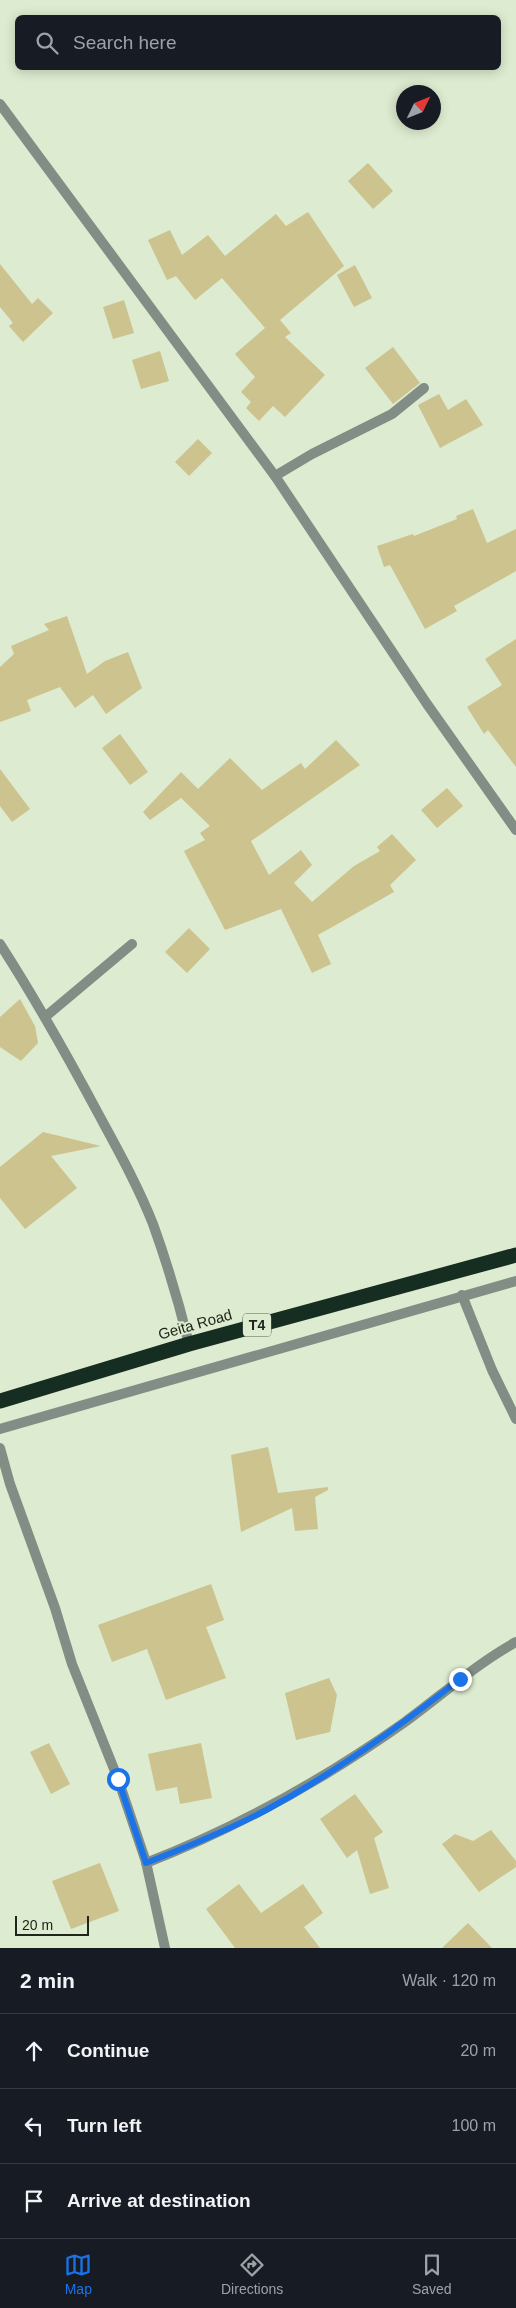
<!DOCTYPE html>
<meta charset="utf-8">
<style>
body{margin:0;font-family:Helvetica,sans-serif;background:#242831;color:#f1f3f6}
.compass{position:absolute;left:396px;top:85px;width:45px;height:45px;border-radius:50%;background:#171b24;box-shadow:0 2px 12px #0003;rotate:47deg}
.scale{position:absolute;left:15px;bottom:12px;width:74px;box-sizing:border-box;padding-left:5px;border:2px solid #20251b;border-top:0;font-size:14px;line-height:18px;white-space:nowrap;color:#20251b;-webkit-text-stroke:4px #ddebd0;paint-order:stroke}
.stop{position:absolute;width:15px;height:15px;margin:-11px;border:4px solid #1a73e8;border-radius:50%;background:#fff}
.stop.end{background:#1a73e8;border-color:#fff;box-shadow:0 1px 5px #0008}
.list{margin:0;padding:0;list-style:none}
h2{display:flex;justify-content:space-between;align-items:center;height:65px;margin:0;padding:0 20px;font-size:21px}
h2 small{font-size:16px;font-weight:400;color:#9ea1a6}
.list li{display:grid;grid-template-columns:32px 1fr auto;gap:15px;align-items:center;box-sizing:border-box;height:75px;padding:0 20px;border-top:1px solid #363941}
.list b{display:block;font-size:19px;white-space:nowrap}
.list em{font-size:16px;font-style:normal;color:#9ea1a6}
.icon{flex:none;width:28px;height:28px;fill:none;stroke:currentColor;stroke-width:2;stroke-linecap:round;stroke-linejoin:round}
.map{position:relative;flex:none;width:516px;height:1948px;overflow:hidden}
.search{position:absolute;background:#171b24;box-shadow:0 2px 12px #0003;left:15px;right:15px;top:15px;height:55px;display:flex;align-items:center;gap:12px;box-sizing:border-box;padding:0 18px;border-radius:8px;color:#9ea1a6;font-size:19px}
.sheet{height:290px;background:#171b24}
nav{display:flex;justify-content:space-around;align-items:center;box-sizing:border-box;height:70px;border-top:1px solid #363941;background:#171b24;font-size:14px;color:#9ea1a6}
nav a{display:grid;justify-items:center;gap:2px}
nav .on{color:#1a73e8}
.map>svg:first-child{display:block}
</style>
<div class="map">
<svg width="516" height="1948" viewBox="0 0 516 1948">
<rect width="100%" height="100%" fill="#ddebd0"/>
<g fill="#ccc38e">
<path d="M 368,163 L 393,191 L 373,209 L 348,181 Z"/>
<path d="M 308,212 L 344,266 L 280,320 L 291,333 L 285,337 L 325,375 L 285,417 L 273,406 L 259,421 L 246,408 L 251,402 L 241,392 L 255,377 L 235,354 L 265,328 L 222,278 L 195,300 L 176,276 L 167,280 L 148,240 L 170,230 L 182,255 L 208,235 L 225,256 L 276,214 L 286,226 Z"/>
<path d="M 0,264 L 32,304 L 38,298 L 53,313 L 23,342 L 9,326 L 13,323 L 0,307 Z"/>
<path d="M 355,265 L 372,298 L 354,307 L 337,275 Z"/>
<path d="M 124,300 L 134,333 L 113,339 L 103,307 Z"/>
<path d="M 393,347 L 420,383 L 393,404 L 365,368 Z"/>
<path d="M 160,351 L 169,381 L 141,389 L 132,360 Z"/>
<path d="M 439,394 L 448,410 L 466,399 L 483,425 L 440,448 L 418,405 Z"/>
<path d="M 198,439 L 212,453 L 189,476 L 175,462 Z"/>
<path d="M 473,509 L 487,543 L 516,529 L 516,571 L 454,606 L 457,611 L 425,629 L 390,565 L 384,567 L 377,546 L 413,534 L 414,536 L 457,519 L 456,516 Z"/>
<path d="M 67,616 L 87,674 L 105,661 L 128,652 L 142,688 L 106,714 L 93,695 L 75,708 L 60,687 L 27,700 L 31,711 L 0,722 L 0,667 L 14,654 L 11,646 L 49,630 L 44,624 Z"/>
<path d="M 516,639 L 516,767 L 488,730 L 484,734 L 467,707 L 502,685 L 485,659 Z"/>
<path d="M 120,734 L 148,772 L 130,785 L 102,748 Z"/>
<path d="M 336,740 L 360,765 L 251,841 L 269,875 L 301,850 L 312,865 L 294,883 L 312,902 L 354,866 L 380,851 L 377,847 L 392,834 L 416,860 L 390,885 L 394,892 L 318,935 L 331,964 L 312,973 L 281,909 L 225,930 L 184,851 L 205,840 L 200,833 L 210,826 L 181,798 L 150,820 L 143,812 L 181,772 L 198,789 L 230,758 L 262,790 L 301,763 L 305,769 Z"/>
<path d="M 0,769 L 30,809 L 12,822 L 0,806 Z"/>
<path d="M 447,788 L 463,806 L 437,828 L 421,810 Z"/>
<path d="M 189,928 L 210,949 L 187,973 L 165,952 Z"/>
<path d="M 20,999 L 35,1026 L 38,1043 L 21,1061 L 0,1047 L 0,1017 Z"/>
<path d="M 43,1132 L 101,1146 L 51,1156 L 77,1188 L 25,1229 L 0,1198 L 0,1167 Z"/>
<path d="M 268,1447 L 278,1493 L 328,1487 L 328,1490 L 315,1497 L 318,1529 L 295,1531 L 292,1508 L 241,1532 L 231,1455 Z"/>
<path d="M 211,1584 L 224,1620 L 206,1627 L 226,1678 L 166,1700 L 147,1649 L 112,1662 L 98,1625 Z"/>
<path d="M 329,1678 L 337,1695 L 330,1732 L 296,1740 L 285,1693 Z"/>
<path d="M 49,1743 L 70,1784 L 51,1794 L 30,1752 Z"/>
<path d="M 201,1743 L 212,1798 L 180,1804 L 177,1787 L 156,1791 L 148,1754 Z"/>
<path d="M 355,1794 L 383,1832 L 374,1838 L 389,1888 L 370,1894 L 357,1850 L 347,1858 L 320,1819 Z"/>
<path d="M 491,1830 L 516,1861 L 516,1867 L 479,1892 L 442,1844 L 455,1834 L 473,1841 Z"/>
<path d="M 100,1863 L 119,1911 L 71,1929 L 52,1881 Z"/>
<path d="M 239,1884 L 261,1913 L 303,1884 L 323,1913 L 304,1927 L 320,1948 L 235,1948 L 206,1909 Z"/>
<path d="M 468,1923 L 492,1948 L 442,1948 Z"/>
</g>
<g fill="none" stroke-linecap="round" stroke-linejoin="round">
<g stroke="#818d85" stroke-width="10">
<path d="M 0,104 L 275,476 L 427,704 L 516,830"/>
<path d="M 275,476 L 312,454 L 392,414 L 424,388"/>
<path d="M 0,944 C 36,1000 68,1057 99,1115 C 118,1150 138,1186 153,1224 C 167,1263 179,1303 189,1344"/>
<path d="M 45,1017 L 132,944"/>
<path d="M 462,1295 L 492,1370 L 516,1419"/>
<path d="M 0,1429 L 516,1281"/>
<path d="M 0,1448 L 10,1484 L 55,1608 L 72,1664 L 118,1779 L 146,1862 L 165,1948"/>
<path d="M 146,1863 C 239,1827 323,1780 405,1722 C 442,1695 476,1664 516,1642"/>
</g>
<path stroke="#162d21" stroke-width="15" d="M 0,1401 L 189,1344 L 516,1255"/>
</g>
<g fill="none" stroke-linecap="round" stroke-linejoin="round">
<path stroke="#1a73e8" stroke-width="6" d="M 118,1779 L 146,1863 C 187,1847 229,1830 268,1809 C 336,1772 399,1727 460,1679"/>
</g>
<g text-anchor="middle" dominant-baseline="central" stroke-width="4" stroke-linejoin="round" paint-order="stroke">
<rect fill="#ddebd0" stroke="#596051" stroke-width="1" x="243" y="1313.5" width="28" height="23" rx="4"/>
<g font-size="14" font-weight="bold" fill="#20251b">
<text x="257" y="1325">T4</text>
</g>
<g font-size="15" fill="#20251b" stroke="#ddebd0">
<text transform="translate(195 1324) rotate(-16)">Geita Road</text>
</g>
</g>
</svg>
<svg class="compass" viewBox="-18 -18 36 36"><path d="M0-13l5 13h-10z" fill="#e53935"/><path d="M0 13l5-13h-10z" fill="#9ea1a6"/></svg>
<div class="scale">20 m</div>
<div class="stop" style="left:118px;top:1779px"></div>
<div class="stop end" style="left:460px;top:1679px"></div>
<div class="search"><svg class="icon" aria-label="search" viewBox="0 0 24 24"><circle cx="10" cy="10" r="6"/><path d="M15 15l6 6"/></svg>Search here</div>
</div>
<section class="sheet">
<h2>2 min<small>Walk · 120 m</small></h2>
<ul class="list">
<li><svg class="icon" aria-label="ahead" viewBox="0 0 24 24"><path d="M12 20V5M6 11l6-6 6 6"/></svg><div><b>Continue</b></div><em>20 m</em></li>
<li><svg class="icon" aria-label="left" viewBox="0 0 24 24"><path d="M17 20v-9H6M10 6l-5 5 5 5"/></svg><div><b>Turn left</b></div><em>100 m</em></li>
<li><svg class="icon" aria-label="arrive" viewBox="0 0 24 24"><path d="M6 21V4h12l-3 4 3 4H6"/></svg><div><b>Arrive at destination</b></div></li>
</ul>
</section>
<nav>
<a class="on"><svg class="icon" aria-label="map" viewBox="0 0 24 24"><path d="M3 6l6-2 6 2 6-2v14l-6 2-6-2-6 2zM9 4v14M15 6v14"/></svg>Map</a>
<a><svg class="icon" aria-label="directions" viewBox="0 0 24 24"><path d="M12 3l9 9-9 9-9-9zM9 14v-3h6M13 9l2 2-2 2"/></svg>Directions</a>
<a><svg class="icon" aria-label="saved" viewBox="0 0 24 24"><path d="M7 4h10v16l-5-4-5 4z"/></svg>Saved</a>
</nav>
